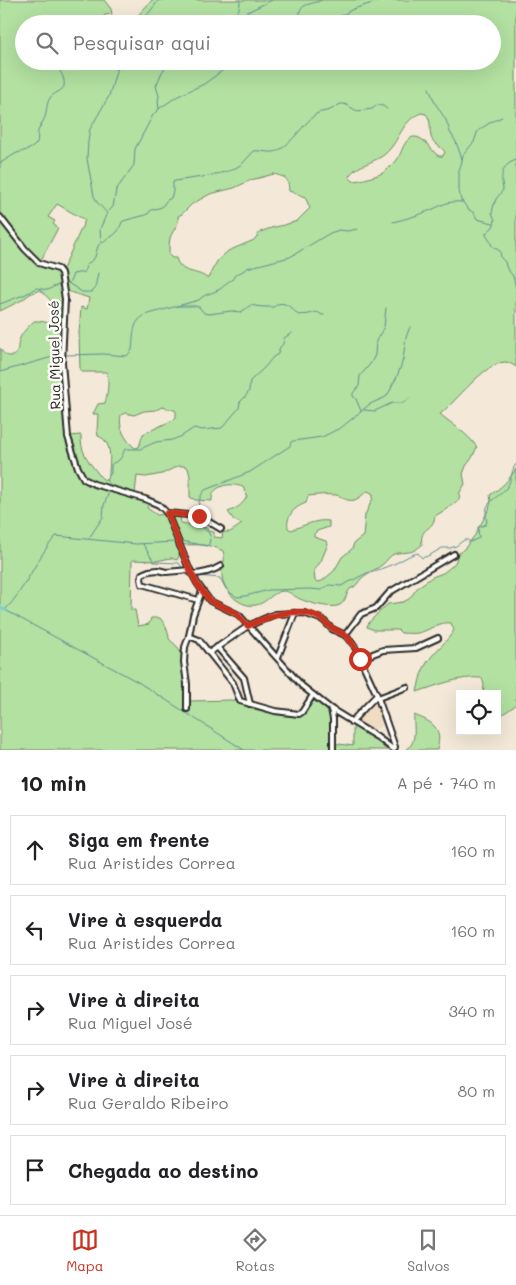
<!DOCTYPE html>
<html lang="pt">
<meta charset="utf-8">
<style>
body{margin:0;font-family:Mali,sans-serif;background:#f6f6f6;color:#202124}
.controls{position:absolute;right:15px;bottom:15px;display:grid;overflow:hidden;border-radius:0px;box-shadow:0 5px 20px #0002}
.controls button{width:45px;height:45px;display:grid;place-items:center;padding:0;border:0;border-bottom:1px solid #e0e0e0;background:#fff;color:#202124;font:25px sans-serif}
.stop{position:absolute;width:15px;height:15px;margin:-11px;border:4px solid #c8321e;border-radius:50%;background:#fff}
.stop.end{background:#c8321e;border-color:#fff;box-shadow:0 1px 5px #0008}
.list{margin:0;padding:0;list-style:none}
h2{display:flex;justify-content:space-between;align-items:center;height:65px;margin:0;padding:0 20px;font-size:21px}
h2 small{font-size:16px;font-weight:400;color:#757577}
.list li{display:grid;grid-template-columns:32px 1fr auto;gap:15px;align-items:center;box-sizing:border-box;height:70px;margin:0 10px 10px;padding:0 10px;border:1px solid #e0e0e0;border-radius:0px}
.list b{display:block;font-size:19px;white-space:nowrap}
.list p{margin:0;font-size:16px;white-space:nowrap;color:#757577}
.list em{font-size:16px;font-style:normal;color:#757577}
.icon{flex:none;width:28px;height:28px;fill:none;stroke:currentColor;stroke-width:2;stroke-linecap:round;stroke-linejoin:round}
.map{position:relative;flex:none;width:516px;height:750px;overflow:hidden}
.search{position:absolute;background:#fff;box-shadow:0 5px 20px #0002;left:15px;right:15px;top:15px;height:55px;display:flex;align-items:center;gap:12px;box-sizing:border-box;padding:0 18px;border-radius:28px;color:#757577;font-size:19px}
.sheet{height:465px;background:#fff}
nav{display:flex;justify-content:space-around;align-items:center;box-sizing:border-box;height:70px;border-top:1px solid #e0e0e0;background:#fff;font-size:14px;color:#757577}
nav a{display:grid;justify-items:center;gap:2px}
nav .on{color:#c8321e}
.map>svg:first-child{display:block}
</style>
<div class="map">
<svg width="516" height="750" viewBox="0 0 516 750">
<rect width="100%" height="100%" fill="#f4e9d8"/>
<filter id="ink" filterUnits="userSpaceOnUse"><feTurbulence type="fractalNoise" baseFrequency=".02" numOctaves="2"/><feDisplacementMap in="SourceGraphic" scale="10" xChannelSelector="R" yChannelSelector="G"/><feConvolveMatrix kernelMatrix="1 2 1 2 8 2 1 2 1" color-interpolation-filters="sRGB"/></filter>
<g filter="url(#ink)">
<path fill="#eedcc3" d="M 376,699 L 385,723 L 372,732 L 354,723 Z"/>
<g fill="#b2e1a1" stroke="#6e8666" fill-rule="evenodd">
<path d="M 0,0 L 104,0 L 111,9 L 112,14 L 105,15 L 103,17 L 104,24 L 24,24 L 24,61 L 492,61 L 492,24 L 130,24 L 152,0 L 516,0 L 516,367 C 513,365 509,362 505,362 C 484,363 456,402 440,414 C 453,425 467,433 477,447 L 472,458 L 466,466 L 463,474 L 465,484 L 460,492 L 459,500 L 445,510 L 435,516 C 433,532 419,526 422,545 C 418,548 413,552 409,552 C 404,553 399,552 394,554 C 389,556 387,561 383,564 C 376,570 368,572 361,579 C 359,581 357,585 354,587 C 353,588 351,588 350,589 C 345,595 346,604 337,606 C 327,608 309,603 300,599 C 293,596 290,591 283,591 C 272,592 267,603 256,605 C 240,608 224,592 222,576 C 220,567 227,562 223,551 C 210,543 195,545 180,545 L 179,556 L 177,560 L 171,558 L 156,561 L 132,560 L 131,610 L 135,610 L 138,626 L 149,624 L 151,618 L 160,618 C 165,624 169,632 169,639 C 173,643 178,646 180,651 C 187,667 183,686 190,701 L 231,700 L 287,716 L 295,716 L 303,715 L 311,704 L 314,701 C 319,704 325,706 328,711 C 334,719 332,734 332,743 L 353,746 L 353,722 L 373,736 L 383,747 L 388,750 L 0,750 L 0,348 C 3,354 7,357 14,356 C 19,351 17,348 19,341 C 21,333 28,327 34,321 C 41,320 45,323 52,323 C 63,311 49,298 40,290 L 30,294 L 22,300 L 0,311 ZM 421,113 L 426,114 C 432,121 429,128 431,137 C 433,144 441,146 445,152 L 443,156 L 439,156 L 436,154 C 431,149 424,138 416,137 C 404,136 402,153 397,160 C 394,164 389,167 386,171 C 381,175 359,181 353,181 L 349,177 C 353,166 376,162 385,154 C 400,141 401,121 421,113 ZM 274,174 C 287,178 288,177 289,191 L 305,197 L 310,208 L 297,221 L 284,225 L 271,228 L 260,232 L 254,240 L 228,251 L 218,260 L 212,270 L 210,277 L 207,278 C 195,269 181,275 176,258 L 172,258 L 169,255 C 169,250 169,243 170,238 C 173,229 180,225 178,216 L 182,214 L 192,204 L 210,194 L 234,188 L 251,180 ZM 57,204 L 85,220 L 63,269 L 41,260 L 58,228 L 53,224 L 55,221 L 48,217 ZM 67,291 L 89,298 L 87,309 L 81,307 L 79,333 L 80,369 L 82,372 L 107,372 C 109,383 108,392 105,403 L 98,404 L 93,414 L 98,414 L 97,431 L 98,436 C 114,442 109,462 109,475 L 108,478 L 106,480 C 101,479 101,477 97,472 C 88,461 80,451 81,435 L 69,436 L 64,336 ZM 162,407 L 174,410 L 176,411 L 176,417 L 173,420 L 143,434 L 139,447 L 135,448 C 125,440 118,427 121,415 L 125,413 L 134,415 L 144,411 L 156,410 ZM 178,466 L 184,466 L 188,468 L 190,476 L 190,497 L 195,500 L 212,501 C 211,485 230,482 243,487 L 247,496 C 243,505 237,508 228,512 L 234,520 L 242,524 L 230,532 L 223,532 L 222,538 L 214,537 L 214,532 L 208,531 L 207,528 L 181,523 L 180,516 L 168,514 L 157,515 L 147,508 L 151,499 L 135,494 L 137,476 L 146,477 L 162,474 ZM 368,491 L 373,494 L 373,498 L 365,515 L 363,536 L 354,543 L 352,549 L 342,557 L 334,571 L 322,581 L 318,582 L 315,581 L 314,571 L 321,561 L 328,544 L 326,541 L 314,537 L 314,534 L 317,531 L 329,527 L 329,521 C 316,519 303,526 291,530 L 288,528 C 286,515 295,507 306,503 L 308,496 C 317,495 327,494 336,495 C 343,496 345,502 355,500 C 361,498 363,493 368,491 Z"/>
<path d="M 516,469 L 516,705 L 497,718 L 497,694 L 483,694 L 484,685 L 482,678 C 460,676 438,685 417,692 C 419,684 420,675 424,668 C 431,653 446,644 454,630 L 451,623 C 439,621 429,631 418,633 C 413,634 406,633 401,633 L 398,630 L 374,630 L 367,627 L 368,624 L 376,615 L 388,604 L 403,602 L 409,599 L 418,587 L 432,577 L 443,573 L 452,566 L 456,561 L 457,555 L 465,548 L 475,535 L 489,509 L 491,501 L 490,495 C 501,488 509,480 516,469 Z"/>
<path d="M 414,715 C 433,722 443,728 437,750 L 406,750 C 418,742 413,727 414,715 Z"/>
</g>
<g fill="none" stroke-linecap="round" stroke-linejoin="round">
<g stroke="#5d8d92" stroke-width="1">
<path d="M 227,16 L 237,17 L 272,0"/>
<path d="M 140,24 L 159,0"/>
<path d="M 219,24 C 231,11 240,19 240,0"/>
<path d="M 302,24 C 294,2 309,6 322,0"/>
<path d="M 327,24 L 353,9 L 382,0"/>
<path d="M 429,88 L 435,103 L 446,120 L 450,132 L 456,142 L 462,159"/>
<path d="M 159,109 L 158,101 L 159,96 L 156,86 L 162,72 L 171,61"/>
<path d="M 516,160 C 500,166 501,175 503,190 L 496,199 L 493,208 L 492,213 L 495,220 L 493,227 L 486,233 L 486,235 L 490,241 L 492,246 L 500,251 L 501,258 L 505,262 L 507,269 L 513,276 L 516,288"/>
<path d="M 0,163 C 6,160 11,156 17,153 C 23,151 30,150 35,145 C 39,142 37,136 38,131 C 40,126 43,122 45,117 C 47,111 46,104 50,98 C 53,93 63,91 64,86 C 66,76 57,69 54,61"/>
<path d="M 107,213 L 97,202 L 94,196 L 87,159 L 88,141 L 90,129 L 109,96 L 119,61"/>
<path d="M 393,222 C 406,219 419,215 431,210 C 445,204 446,201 462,202"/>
<path d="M 493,223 L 477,219 L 474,213 L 468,209 L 461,200 L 459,191 L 459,170 L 461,165 L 463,155 L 474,142 L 477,133 L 479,130 L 491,122 L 502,117"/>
<path d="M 101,243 L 104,242 C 108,238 114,236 117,232 C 120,229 120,225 123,221 L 146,215 L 149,213 L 151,210 L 162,207 L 166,201 L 171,198 L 173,191 L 173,182 L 175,181 L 209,176 L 232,170 L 242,164 L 254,151 C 262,150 270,154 277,151 C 290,146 304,123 316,114 C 321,111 325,112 330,110 C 335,108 339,103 344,104 C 349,105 353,110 358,111 L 372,109 L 377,105 L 383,106 L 387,109"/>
<path d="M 68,283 L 70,282 L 73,274 L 84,272 L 86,266 L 95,257 L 98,246 L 101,243 L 100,229 L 107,213 L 113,207 L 116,190 L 134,165 L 135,149 L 153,115 L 160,108 L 178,96 L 204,84 L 222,71 L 232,61"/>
<path d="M 68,283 L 82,292 L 91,292 L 95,288 L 98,273"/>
<path d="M 0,304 L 26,294 L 36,288 L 48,290 L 53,287 L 59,285"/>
<path d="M 177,306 L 195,306 L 199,307 L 204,313 L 209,314 L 231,311 L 241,312 L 251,305 C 258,307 264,307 271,307 C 277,307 273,306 278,304 C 286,301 294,310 298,315 C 302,314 305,315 309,314 C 314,313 316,310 322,315 L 324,315"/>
<path d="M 66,355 L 103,354 L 127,356 L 132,350 C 134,336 131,323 145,315 L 199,300 C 204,294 211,294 218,290 C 224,288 225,282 232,280 L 235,275 L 243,271 L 247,268 L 290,257 L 330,233 L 339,230 L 348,231 L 357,229"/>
<path d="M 0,372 L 56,356"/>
<path d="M 364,410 L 375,411 L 392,403 L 403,403 L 410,398"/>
<path d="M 361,411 L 356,399 L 353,396 L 353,393 L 359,386 L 360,376 L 371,363 L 375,355 L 376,341 L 384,327 L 386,308"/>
<path d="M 111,485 L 106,480 L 111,473 L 111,465 C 114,461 116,463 119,460 C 122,457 123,453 125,449 L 140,449 L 156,442 L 172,440 L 182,436 L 194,428 L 202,430 L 222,428 L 239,408 L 240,402 L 245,397 L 249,391 L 250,381 L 265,367 L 273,357 L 278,354 L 280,347 L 283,344 L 284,338 L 292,333"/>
<path d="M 199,515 C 197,507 199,496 205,490 L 250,472 L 290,446 L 291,442 L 293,441 L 322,437 L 342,427 L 370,404 L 386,397 L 391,389 L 392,385 L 396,379 L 401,366 L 403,359 L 406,337 L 410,327"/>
<path d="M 201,519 L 203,528 L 209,533 L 210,536"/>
<path d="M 89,538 L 103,517 L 104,505 L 109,492"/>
<path d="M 181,541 L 207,546 L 209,544 L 210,539"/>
<path d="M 175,542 L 136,544 L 56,536 C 36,558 26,589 5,610 L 138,682 L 244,750"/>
<path d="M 143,544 L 154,562 L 179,563 L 183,569"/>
<path d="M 185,572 L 188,576 L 192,577"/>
<path d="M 197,576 L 220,578 L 226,589 L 232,594 L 237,597 L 245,596 L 269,590 L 310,589 L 321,590 L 329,585 L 341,586 L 367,573 L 378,570 L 396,563 L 411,555 L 418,553 L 422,558 L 430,555 L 442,548 L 450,548 L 456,546 L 464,540 L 468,540 L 470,542 L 479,538 L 478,530 L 478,527 L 485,525 L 487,522 C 482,500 496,501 507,487 C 512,480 510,473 516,464"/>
</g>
<path stroke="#7ecfd6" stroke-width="3" d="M 0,608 L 5,610"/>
<g stroke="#2b2b2b" stroke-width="8">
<g id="minor">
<path d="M 0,217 L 25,249 L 39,263 L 58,269 L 61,273 L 65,299 L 62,362 L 68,437 L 78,468 L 84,479 L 94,484 L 145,499 L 159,505 L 167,513 L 188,566 L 197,583 L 210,601 L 239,615 L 302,686 L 331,709 L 377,737 L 393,749 L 394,749"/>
<path d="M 167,513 L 199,516 L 221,529"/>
<path d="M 190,570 L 166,572 L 158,570 L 149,571 L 142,574 L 141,578 L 142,584 L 198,600"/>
<path d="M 192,574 C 203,574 211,572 221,566"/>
<path d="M 345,635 L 361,614 L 376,608 L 390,592 L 454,554"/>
<path d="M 189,636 L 199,640 L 233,683 L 240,701 L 275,711 L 299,714 L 302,712 L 313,695"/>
<path d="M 217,647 L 244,678 L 250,704"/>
<path d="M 209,653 L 248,626 L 275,614 L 304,613 L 323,620 L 332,629 L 345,635 L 354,645 L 377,695 L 395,747 L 394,749"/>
<path d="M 278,657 L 295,613"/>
<path d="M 360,659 L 383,650 L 416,648 L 438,638"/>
<path d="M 378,698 L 407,687"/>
<path d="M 187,709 L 187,684 L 184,662 L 185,647 L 189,636 L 193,615 L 202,591"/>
<path d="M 331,709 L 333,719 L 333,750"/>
<path d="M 351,722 L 377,695"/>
</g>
</g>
<use href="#minor" stroke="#fdfcf7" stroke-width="4"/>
</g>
</g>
<g fill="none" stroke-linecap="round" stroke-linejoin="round" filter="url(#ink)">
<path stroke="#c8321e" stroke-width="6" d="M 199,516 L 167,513 L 188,566 L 197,584 L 210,601 L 236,613 L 248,626 C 270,615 300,604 323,620 C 326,623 328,626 332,628 C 336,631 342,632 346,636 C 353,642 356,650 360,659"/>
</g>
<g text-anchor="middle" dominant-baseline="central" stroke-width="5" stroke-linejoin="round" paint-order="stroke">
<g font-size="14" fill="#2b2b2b" stroke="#fdfcf7">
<text transform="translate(54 355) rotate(-91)">Rua Miguel José</text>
</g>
</g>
</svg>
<div class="controls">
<button><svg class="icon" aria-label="locate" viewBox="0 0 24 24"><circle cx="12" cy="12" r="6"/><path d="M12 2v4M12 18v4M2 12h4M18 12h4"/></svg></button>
</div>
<div class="stop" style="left:360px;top:659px"></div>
<div class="stop end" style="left:199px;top:516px"></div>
<div class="search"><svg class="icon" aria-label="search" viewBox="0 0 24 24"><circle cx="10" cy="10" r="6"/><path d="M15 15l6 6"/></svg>Pesquisar aqui</div>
</div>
<section class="sheet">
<h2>10 min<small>A pé · 740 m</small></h2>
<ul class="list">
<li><svg class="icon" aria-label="ahead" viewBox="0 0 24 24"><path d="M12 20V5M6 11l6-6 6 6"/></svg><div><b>Siga em frente</b><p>Rua Aristides Correa</p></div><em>160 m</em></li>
<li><svg class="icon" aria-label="left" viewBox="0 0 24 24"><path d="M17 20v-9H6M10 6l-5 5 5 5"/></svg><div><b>Vire à esquerda</b><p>Rua Aristides Correa</p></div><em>160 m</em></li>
<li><svg class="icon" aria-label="right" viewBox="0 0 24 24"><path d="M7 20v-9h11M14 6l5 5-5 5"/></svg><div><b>Vire à direita</b><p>Rua Miguel José</p></div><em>340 m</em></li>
<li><svg class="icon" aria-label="right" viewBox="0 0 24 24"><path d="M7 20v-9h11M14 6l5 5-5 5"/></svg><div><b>Vire à direita</b><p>Rua Geraldo Ribeiro</p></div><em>80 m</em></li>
<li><svg class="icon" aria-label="arrive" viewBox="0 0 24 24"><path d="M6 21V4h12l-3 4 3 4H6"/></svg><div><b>Chegada ao destino</b></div></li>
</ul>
</section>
<nav>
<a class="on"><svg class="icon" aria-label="map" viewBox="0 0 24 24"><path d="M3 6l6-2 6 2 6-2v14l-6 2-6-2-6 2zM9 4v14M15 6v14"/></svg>Mapa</a>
<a><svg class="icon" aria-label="directions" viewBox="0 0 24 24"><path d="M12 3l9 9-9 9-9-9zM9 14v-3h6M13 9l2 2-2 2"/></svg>Rotas</a>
<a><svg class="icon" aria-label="saved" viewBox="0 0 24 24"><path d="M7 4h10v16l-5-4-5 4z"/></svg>Salvos</a>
</nav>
